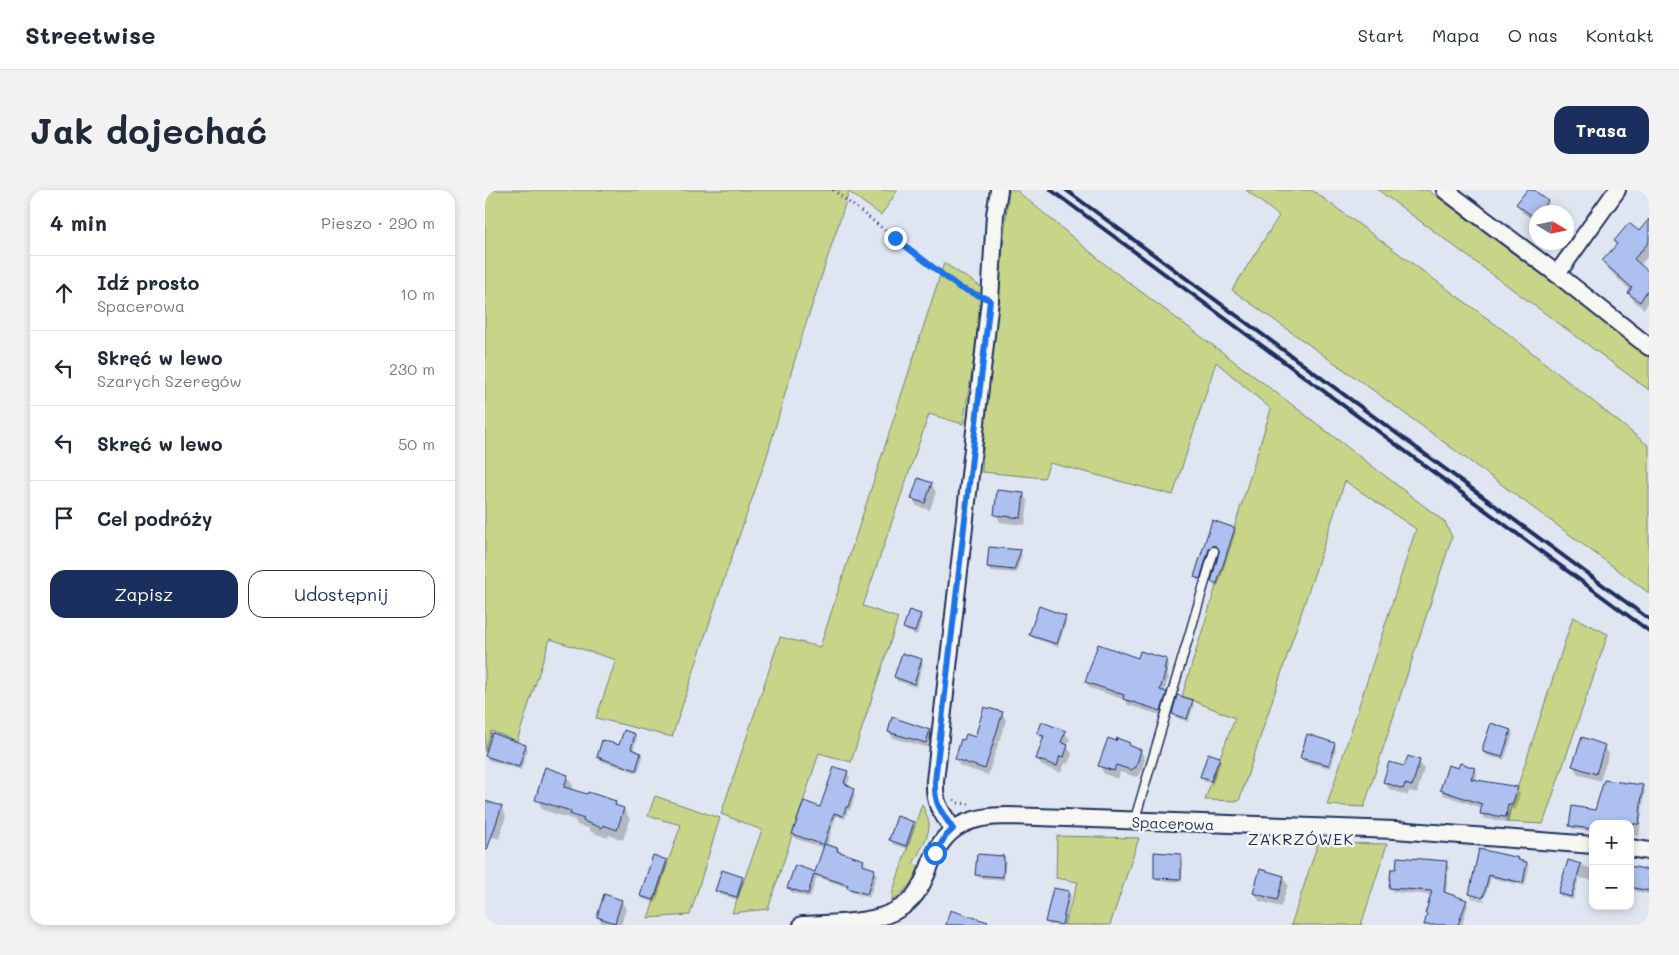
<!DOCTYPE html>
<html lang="pl">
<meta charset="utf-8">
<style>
body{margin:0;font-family:Mali,sans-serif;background:#f2f2f3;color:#1f2937}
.controls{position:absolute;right:15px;bottom:15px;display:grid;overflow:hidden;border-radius:10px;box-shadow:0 2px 8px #0003}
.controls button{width:45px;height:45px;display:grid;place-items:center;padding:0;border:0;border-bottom:1px solid #e0e1e3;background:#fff;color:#1f2937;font:25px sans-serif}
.compass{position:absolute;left:1044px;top:15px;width:45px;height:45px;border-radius:50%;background:#fff;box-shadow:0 2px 8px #0003;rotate:100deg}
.stop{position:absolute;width:15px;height:15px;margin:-11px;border:4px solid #1a73e8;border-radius:50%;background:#fff}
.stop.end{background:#1a73e8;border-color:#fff;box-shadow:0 1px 5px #0008}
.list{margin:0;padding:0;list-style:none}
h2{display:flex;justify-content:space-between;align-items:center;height:65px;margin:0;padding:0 20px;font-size:21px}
h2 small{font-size:16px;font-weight:400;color:#747a83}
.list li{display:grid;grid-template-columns:32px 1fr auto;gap:15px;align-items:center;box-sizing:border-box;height:75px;padding:0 20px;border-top:1px solid #e0e1e3}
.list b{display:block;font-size:19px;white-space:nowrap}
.list p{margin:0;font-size:16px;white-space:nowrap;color:#747a83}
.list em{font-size:16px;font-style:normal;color:#747a83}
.actions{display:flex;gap:10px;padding:15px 20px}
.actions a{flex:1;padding:11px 0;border:1px solid #1b2f5e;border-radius:15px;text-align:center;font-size:18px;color:#1b2f5e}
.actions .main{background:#1b2f5e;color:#fff}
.icon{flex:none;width:28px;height:28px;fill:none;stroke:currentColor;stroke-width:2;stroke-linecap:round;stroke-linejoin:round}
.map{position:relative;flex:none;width:1164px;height:735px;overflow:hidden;border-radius:15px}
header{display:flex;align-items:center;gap:30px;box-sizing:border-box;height:70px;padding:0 25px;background:#fff;border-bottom:1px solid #e0e1e3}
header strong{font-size:24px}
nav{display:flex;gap:28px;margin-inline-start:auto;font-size:18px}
.intro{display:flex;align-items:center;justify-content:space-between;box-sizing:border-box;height:120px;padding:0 30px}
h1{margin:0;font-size:35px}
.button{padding:12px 22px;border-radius:15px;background:#1b2f5e;color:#fff;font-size:18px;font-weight:700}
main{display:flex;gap:30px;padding:0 30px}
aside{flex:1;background:#fff;border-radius:15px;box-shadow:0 2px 8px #0003}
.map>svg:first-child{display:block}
</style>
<header>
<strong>Streetwise</strong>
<nav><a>Start</a><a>Mapa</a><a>O nas</a><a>Kontakt</a></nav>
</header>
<div class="intro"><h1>Jak dojechać</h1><a class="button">Trasa</a></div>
<main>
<aside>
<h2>4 min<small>Pieszo · 290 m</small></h2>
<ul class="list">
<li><svg class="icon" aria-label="ahead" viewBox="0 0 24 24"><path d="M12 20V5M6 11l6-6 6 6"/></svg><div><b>Idź prosto</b><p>Spacerowa</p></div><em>10 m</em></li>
<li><svg class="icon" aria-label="left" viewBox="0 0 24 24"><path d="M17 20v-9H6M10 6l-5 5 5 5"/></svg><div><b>Skręć w lewo</b><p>Szarych Szeregów</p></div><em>230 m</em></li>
<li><svg class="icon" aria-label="left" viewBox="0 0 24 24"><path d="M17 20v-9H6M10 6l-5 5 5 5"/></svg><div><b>Skręć w lewo</b></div><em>50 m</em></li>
<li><svg class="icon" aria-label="arrive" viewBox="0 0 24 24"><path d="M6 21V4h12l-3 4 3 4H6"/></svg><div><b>Cel podróży</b></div></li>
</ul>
<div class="actions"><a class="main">Zapisz</a><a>Udostępnij</a></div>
</aside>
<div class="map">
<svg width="1164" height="735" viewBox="0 0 1164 735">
<rect width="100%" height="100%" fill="#e0e6f1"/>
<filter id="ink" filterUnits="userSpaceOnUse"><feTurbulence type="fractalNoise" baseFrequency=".02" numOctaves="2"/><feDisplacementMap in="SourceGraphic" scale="10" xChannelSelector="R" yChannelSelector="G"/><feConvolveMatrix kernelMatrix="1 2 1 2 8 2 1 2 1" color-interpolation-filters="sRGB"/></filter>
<g filter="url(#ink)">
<g fill="#c8d488" stroke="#728273">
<path d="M 0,0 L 413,0 L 396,25 L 364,2 L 315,152 L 282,266 L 237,395 L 187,547 L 111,528 L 131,470 L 65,449 L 32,551 L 6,541 L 0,562 Z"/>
<path d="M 524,0 L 531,0 L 627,80 L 801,210 L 960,332 L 967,347 L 879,617 L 842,615 L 931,339 L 860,291 L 754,611 L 720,610 L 735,567 L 750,528 L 697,506 L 786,219 L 731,172 L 688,305 L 565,273 L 559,288 L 497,282 L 500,224 Z"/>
<path d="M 761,0 L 827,0 L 1021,142 L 1164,256 L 1164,403 L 896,206 L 747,100 L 794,26 Z"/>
<path d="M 893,0 L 943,0 L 1164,165 L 1164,200 Z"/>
<path d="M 459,73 L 498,98 L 488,176 L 478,234 L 444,224 L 378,416 L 413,428 L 366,572 L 334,563 L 283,719 L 247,723 L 277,640 L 236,624 L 295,447 L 335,457 Z"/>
<path d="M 1088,427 L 1123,444 L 1058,634 L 1021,632 Z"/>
<path d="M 170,606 L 235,628 L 205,725 L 163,728 L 196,635 L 163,626 Z"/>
<path d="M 437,614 C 439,620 443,627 444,633 C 446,644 433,664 428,674 L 434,676 C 429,691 420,702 407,711 L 408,701 Z"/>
<path d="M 572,646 L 654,648 L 625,735 L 579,735 L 593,692 L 571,688 Z"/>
<path d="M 833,653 L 902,654 L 876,735 L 806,735 Z"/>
</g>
<g fill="#0003">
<path d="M 1043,0 L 1047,0 L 1062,12 L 1067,20 L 1065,22 L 1052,22 L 1052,33 L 1037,22 L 1032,14 Z"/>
<path d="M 1154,43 L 1164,44 L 1164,65 L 1155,75 L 1164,84 L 1164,112 L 1159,119 L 1149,111 L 1144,104 L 1146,101 L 1123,79 L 1118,72 L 1133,55 L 1130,51 Z"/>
<path d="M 446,294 L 451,302 L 445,320 L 432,316 L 428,309 Z"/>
<path d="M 538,304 L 543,312 L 540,335 L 515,332 L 511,324 Z"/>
<path d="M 728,332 L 749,339 L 751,342 L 733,397 L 729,396 L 727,392 L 736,362 L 734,359 L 729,359 L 717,392 L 712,390 L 710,387 Z"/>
<path d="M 505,359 L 535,362 L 537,365 L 531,383 L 505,381 L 503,377 Z"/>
<path d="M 435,425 L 437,428 L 432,445 L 421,441 L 419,438 Z"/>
<path d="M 580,427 L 582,430 L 573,457 L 548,448 L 546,445 Z"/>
<path d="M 653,469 L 681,470 L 684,476 L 682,484 L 684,487 L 679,502 L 684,509 L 679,526 L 643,515 L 640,510 L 605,498 L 601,492 Z"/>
<path d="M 436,470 L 438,474 L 431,497 L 412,491 L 410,487 Z"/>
<path d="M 707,511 L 709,515 L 703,532 L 690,527 L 688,524 Z"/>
<path d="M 517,523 L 521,530 L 503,585 L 475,576 L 471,569 Z"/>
<path d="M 404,541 L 444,541 L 448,547 L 444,558 L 408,548 Z"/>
<path d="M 1026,541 L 1028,544 L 1019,570 L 1000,565 L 998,561 Z"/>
<path d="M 580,542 L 585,550 L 582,556 L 587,564 L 583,574 L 580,573 L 576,583 L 557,576 L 552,568 L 558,551 L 554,544 Z"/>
<path d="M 150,545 L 152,548 L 148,561 L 156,564 L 158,567 L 153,583 L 115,571 L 113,567 L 135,557 Z"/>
<path d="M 632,552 L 644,554 L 647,558 L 656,561 L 660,569 L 655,585 L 651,587 L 635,582 L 633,589 L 619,584 L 615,576 Z"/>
<path d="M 849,554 L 851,558 L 846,578 L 819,572 L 817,568 Z"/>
<path d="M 41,556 L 43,559 L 36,580 L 3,570 L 1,566 Z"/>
<path d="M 1119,556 L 1124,564 L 1115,591 L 1093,584 L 1088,576 Z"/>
<path d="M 734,568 L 736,572 L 728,594 L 718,591 L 716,587 Z"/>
<path d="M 934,571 L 939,579 L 932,603 L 924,601 L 923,606 L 904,599 L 900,591 Z"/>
<path d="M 989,579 L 992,585 L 990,591 L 1032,598 L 1035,604 L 1030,620 L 1026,619 L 1024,632 L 1000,629 L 997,623 L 997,618 L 959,605 L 956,600 L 974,580 Z"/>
<path d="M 362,582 L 365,587 L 362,596 L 368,600 L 370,605 L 365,621 L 363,620 L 360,629 L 351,626 L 342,656 L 353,659 L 355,663 L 378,671 L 381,675 L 380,677 L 389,680 L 392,685 L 384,708 L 366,702 L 364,698 L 332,687 L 325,708 L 306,702 L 304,697 L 311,676 L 331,683 L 339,658 L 311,649 L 308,644 L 336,618 Z"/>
<path d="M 82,586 L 88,596 L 87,601 L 130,612 L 133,617 L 139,619 L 145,629 L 138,650 L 124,645 L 123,648 L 106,642 L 103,638 L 92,635 L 90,630 L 58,620 L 52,609 Z"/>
<path d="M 1158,597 L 1160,600 L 1154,646 L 1145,645 L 1145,634 L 1108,634 L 1108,642 L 1088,639 L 1086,636 Z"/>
<path d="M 0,612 L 16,617 L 21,626 L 14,649 L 0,644 Z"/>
<path d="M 428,633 L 430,636 L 423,659 L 408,654 L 406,650 Z"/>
<path d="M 995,661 L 1033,669 L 1035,672 L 1042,673 L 1044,677 L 1040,696 L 1006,688 L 1000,707 L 986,703 L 986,705 L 985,704 Z"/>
<path d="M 696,665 L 698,669 L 697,692 L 672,691 L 670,687 Z"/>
<path d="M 518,667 L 521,671 L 519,690 L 494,688 L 492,684 Z"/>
<path d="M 181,671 L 183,674 L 171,713 L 158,709 L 156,706 Z"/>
<path d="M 1084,671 L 1108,679 L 1108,690 L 1094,688 L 1088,710 L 1077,707 L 1074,703 Z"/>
<path d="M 961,673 L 964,677 L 961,704 L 981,711 L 983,715 L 977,735 L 940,735 L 943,726 L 942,723 L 947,705 L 908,702 L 906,698 Z"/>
<path d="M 1164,681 L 1164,704 L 1150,701 L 1148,697 Z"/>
<path d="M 798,687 L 803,695 L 796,717 L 774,711 L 770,703 Z"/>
<path d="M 257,688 L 259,691 L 253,710 L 234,704 L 232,700 Z"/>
<path d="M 584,702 L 586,706 L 579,735 L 564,735 L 562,732 Z"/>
<path d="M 986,706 L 1000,710 L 999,711 L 987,708 Z"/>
<path d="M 136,711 L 141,719 L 136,735 L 118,735 L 113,727 Z"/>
</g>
<g fill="#adc0ef" stroke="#1b2f5e">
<path d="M 1042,0 L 1049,0 L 1063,11 L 1054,22 L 1052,22 L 1052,26 L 1047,26 L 1031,14 Z"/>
<path d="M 1164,29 L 1164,52 L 1149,69 L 1164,82 L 1164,98 L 1155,112 L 1143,103 L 1147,98 L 1117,71 L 1132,54 L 1129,51 L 1144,33 L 1154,41 Z"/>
<path d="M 433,288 L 447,293 L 440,313 L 426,309 Z"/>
<path d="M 512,300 L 539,303 L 536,328 L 509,325 Z"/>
<path d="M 727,330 L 750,338 L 732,394 L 726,392 L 734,362 L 733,358 L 731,356 L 727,356 L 724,359 L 715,389 L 709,387 Z"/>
<path d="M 504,357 L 536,360 L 529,380 L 502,377 Z"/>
<path d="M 554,416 L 581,426 L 572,454 L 544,445 Z"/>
<path d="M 424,420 L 436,424 L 430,442 L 418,438 Z"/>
<path d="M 613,454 L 653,468 L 655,461 L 682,469 L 679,479 L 681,480 L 675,500 L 682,502 L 676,521 L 638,509 L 639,505 L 600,492 Z"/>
<path d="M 417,463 L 437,469 L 429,494 L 409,487 Z"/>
<path d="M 692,505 L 708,510 L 702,529 L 687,524 Z"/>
<path d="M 499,517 L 518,522 L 500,579 L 470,569 L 476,549 L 479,550 L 481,544 L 490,547 Z"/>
<path d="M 407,527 L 445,540 L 441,553 L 403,542 Z"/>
<path d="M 557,532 L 581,541 L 576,552 L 583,555 L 579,567 L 575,566 L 572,576 L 551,569 L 559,546 L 552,544 Z"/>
<path d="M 1006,533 L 1026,540 L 1017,567 L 998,562 L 998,556 Z"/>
<path d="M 139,540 L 150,544 L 146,559 L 156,563 L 151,580 L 112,567 L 117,550 L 134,555 Z"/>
<path d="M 7,543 L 41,555 L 34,577 L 0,566 Z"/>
<path d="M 822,544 L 850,553 L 844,575 L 815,568 Z"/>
<path d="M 1097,547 L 1120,555 L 1111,584 L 1087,576 Z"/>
<path d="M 623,548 L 631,551 L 632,548 L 645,553 L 644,555 L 656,560 L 651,577 L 646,580 L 631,575 L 629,581 L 613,576 Z"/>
<path d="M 723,563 L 735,567 L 726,591 L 715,587 Z"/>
<path d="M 923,566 L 935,570 L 927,596 L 920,594 L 918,599 L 898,592 L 904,572 L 919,576 Z"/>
<path d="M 975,573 L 990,578 L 986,589 L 1033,597 L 1027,615 L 1023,614 L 1021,627 L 995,624 L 997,614 L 955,600 L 963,575 L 973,578 Z"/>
<path d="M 60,577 L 83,585 L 79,597 L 102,604 L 103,602 L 131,611 L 130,615 L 139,618 L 132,640 L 118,635 L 117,638 L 98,631 L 99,629 L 85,624 L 86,621 L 50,610 Z"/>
<path d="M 349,577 L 363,581 L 359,593 L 369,599 L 363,617 L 361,617 L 358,626 L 349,623 L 339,654 L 353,658 L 352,661 L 379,670 L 377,675 L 390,679 L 382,704 L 362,698 L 363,695 L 329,684 L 323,704 L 302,698 L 310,675 L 330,682 L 339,655 L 307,644 L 319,611 L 335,617 Z"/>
<path d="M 1119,590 L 1158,595 L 1154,634 L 1108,634 L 1108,639 L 1084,636 L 1087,616 L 1110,620 Z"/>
<path d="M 0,611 L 17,616 L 2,660 L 0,660 Z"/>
<path d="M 412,626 L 429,632 L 421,656 L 404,650 Z"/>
<path d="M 994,659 L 1034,668 L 1033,670 L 1042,672 L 1038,693 L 1004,685 L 998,708 L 984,704 Z"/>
<path d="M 669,662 L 696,664 L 696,689 L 669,688 Z"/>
<path d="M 492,664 L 519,666 L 518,687 L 490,685 Z"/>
<path d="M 168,665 L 182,670 L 169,710 L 155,706 Z"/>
<path d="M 912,667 L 962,671 L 959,702 L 982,710 L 973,735 L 939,735 L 942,724 L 940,724 L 947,701 L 904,698 L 906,679 L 911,679 Z"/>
<path d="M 1083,670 L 1096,674 L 1086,707 L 1073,703 Z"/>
<path d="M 1145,676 L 1164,680 L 1164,701 L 1145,697 Z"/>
<path d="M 775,679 L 799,686 L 792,710 L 768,703 Z"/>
<path d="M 237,680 L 258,687 L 252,707 L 230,701 Z"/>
<path d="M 568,698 L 584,701 L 577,735 L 560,732 Z"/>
<path d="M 119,704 L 137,710 L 130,733 L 112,727 Z"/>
<path d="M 465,720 L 503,732 L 502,735 L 461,735 Z"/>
</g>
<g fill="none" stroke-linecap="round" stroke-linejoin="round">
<g stroke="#1b2f5e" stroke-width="11">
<path id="lane" d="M 649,632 L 729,361"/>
</g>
<g stroke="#1b2f5e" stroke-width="20">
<g id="street">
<path d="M 960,0 L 1072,84 L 1164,157"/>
<path d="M 1072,84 L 1132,0"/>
<path d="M 468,639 C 455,620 449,614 450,591 L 505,110 L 510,25 L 514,0"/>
<path d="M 1145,658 L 1164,661"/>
<path d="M 317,735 C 348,733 390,735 417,717 C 434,706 440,688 447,670 C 461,634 488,626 523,626 L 910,640 L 1108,655"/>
</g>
</g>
<g stroke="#1b2f5e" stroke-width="3" stroke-dasharray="1 4" stroke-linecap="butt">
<path d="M 348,0 L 475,98 L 490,104"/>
<path d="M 469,610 L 473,613 L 484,614"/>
</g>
<use href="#lane" stroke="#f6f6f2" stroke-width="8"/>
<use href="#street" stroke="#f6f6f2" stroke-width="16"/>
<g stroke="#1b2f5e" stroke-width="4">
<path d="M 566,0 L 1164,441"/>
<path d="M 581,0 L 1164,429"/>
</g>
</g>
</g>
<g fill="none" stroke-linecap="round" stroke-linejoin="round" filter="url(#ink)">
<path stroke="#1a73e8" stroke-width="6" d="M 410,48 L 475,98 L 505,110 L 450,591 C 449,614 455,620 468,639 L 460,647 L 450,663"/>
</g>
<g text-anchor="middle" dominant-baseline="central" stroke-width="5" stroke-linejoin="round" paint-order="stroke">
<g font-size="15" fill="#1b2f5e" stroke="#f6f6f2">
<text transform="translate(688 633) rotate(2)">Spacerowa</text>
</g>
<g font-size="16" letter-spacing="1" fill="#1b2f5e" stroke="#f6f6f2">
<text x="816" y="648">ZAKRZÓWEK</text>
</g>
</g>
</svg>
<div class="controls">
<button>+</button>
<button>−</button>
</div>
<svg class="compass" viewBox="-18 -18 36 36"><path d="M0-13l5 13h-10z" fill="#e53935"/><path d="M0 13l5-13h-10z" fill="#747a83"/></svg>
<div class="stop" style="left:450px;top:663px"></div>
<div class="stop end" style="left:410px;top:48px"></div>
</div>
</main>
